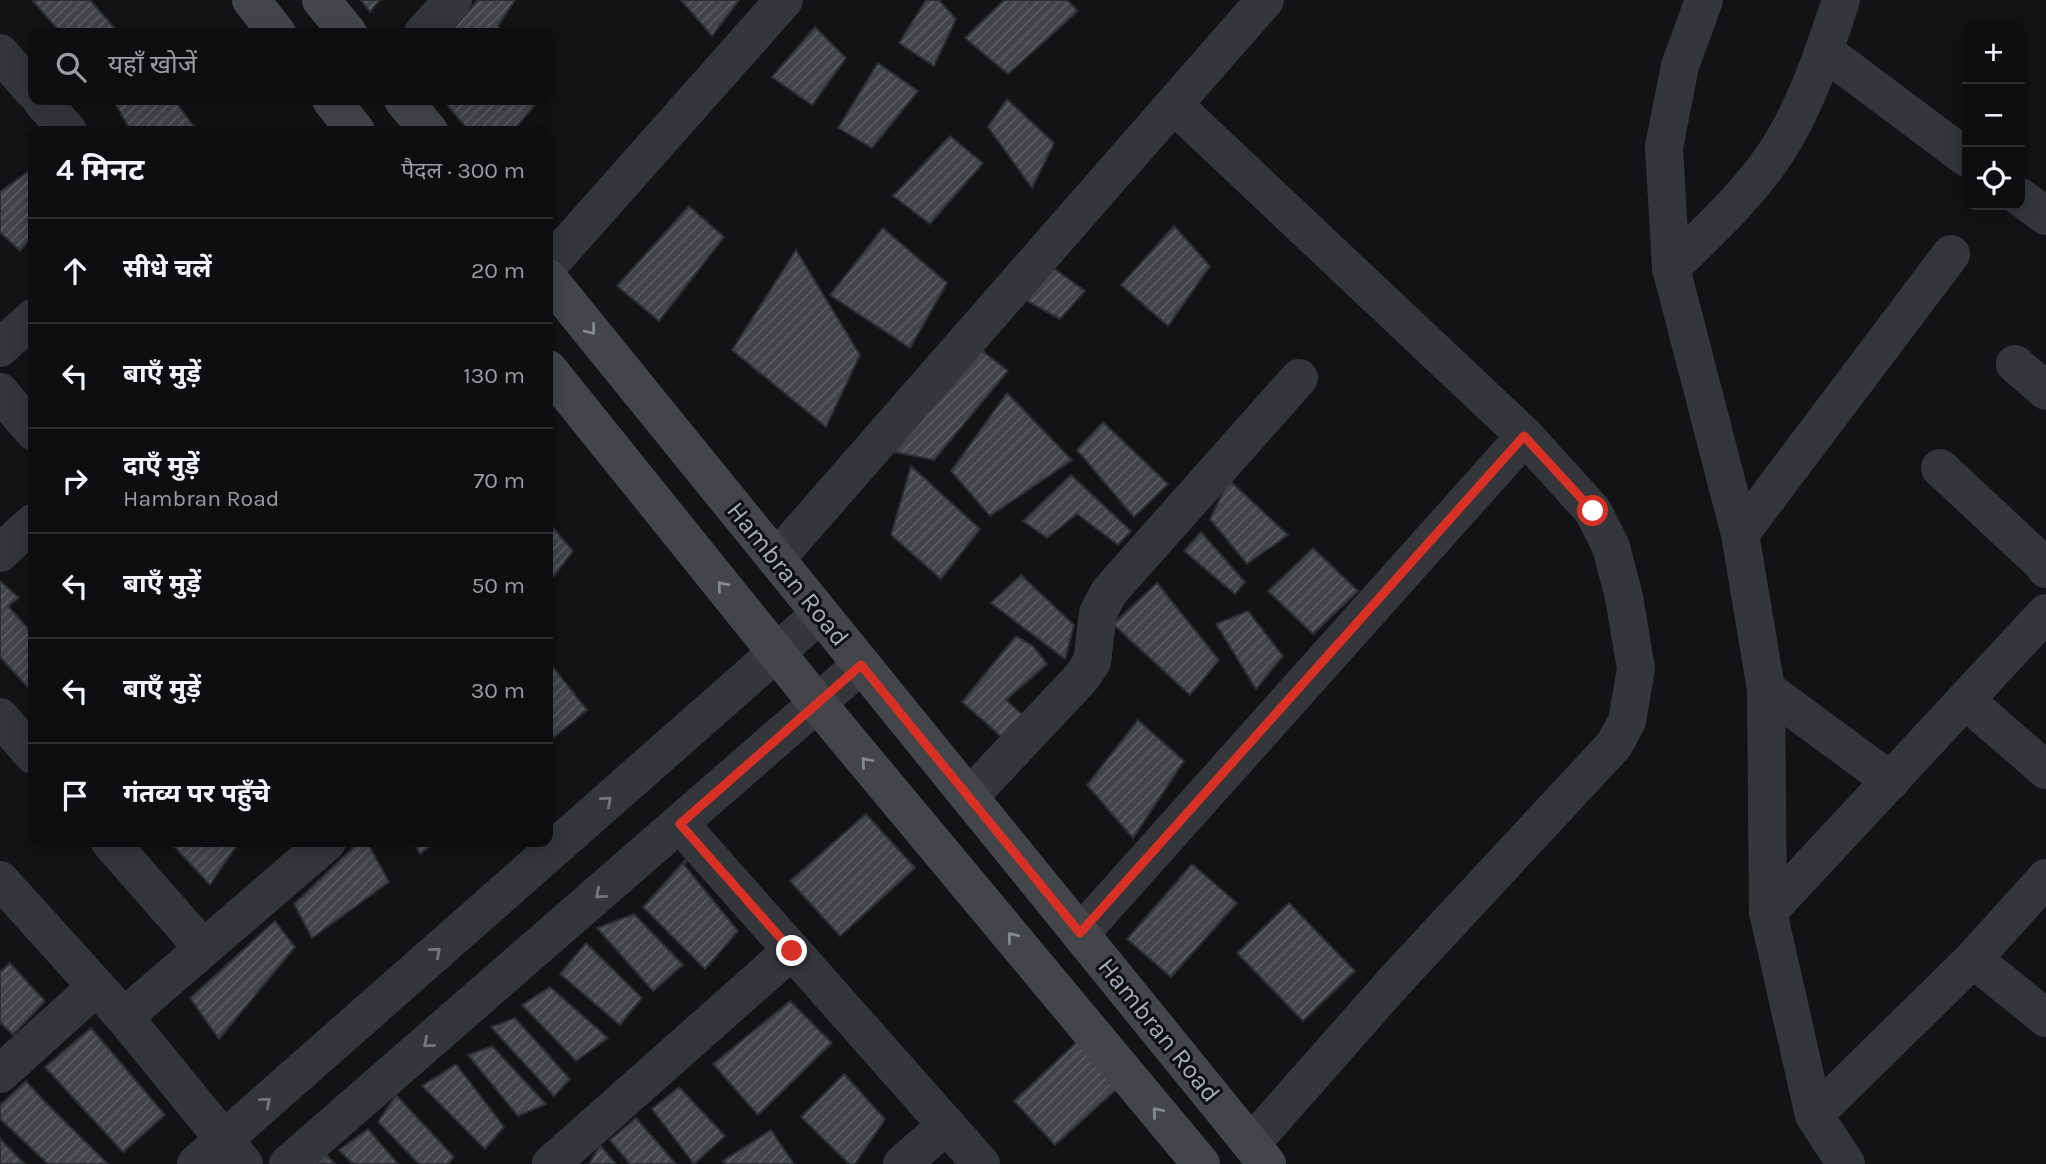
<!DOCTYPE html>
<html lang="hi">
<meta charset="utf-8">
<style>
body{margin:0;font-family:Karla,"Noto Sans Devanagari",sans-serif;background:#1c1c1e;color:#f1f3f6}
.controls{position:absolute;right:21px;top:21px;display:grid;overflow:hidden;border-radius:14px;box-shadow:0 4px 18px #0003}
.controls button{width:63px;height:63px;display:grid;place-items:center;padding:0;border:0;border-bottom:2px solid #2e2e30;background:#0e0e10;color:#f1f3f6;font:35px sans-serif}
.stop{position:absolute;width:21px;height:21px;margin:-16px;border:5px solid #d93025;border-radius:50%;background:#fff}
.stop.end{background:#d93025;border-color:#fff;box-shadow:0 2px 7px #0008}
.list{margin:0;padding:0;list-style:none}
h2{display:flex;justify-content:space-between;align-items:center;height:91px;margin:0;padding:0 28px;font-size:30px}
h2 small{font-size:23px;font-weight:400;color:#9b9c9f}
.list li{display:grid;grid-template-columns:46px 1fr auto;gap:21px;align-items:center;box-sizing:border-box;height:105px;padding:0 28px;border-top:2px solid #2e2e30}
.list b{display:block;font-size:26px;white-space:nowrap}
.list p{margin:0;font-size:23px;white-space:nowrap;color:#9b9c9f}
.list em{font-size:23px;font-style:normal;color:#9b9c9f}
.icon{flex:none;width:38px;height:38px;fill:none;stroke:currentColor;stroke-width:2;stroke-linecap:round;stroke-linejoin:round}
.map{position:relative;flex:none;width:2046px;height:1164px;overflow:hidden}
.search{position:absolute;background:#0e0e10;box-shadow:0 4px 18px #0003;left:28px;top:28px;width:525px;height:77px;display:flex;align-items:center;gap:18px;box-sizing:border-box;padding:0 24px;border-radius:14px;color:#9b9c9f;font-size:26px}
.panel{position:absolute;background:#0e0e10;box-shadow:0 4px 18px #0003;left:28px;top:126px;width:525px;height:721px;border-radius:14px}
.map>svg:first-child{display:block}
</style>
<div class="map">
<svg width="2046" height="1164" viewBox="0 0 2046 1164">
<defs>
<pattern id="building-hatch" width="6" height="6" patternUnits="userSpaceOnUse" patternTransform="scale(1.75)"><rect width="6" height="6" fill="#424448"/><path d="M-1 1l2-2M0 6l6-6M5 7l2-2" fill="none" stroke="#5a5c60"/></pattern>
</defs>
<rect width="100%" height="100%" fill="#131315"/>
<g fill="url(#building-hatch)" stroke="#2d2e31" stroke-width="2">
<path d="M 32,0 L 90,0 L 119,33 L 61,33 Z"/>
<path d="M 361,0 L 380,0 L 370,12 Z"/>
<path d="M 478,0 L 515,0 L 498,26 L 503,33 L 449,33 Z"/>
<path d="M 681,0 L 739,0 L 712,36 Z"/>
<path d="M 926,0 L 939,0 L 956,19 L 934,66 L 899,43 Z"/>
<path d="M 1004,0 L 1067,0 L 1078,11 L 1008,74 L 965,38 Z"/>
<path d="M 815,27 L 846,58 L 812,105 L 772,77 Z"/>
<path d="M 878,63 L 918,91 L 872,148 L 838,128 Z"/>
<path d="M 1007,99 L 1054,143 L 1032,188 L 988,127 Z"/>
<path d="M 113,100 L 174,100 L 195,128 L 193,131 L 131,131 Z"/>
<path d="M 443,100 L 539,100 L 513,131 L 469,131 Z"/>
<path d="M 950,136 L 983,163 L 930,224 L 893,196 Z"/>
<path d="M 33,168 L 33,235 L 20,251 L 0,232 L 0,192 Z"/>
<path d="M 689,206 L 724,237 L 659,321 L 617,286 Z"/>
<path d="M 1174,226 L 1210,266 L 1168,326 L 1121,285 Z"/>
<path d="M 883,228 L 947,283 L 910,348 L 830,295 Z"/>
<path d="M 796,250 L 860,355 L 826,427 L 732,350 Z"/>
<path d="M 1052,267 L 1085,291 L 1060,319 L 1025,300 Z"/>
<path d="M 976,346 L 1008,371 L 934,460 L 894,452 Z"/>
<path d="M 1007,393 L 1072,460 L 990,516 L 951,471 Z"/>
<path d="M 1103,422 L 1168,484 L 1134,517 L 1077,450 Z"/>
<path d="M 911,466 L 980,529 L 941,579 L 891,535 Z"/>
<path d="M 1071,475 L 1131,531 L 1118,545 L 1077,514 L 1047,538 L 1023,521 Z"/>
<path d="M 1229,480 L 1288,535 L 1247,564 L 1210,519 Z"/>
<path d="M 548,522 L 573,551 L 548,584 Z"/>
<path d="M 1201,532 L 1245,582 L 1235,594 L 1184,551 Z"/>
<path d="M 1313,548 L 1358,591 L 1313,634 L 1268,591 Z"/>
<path d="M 1021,575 L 1074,625 L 1065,659 L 991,603 Z"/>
<path d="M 0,581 L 19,598 L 8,606 L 33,634 L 33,693 L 0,657 Z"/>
<path d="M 1157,583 L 1219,660 L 1190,695 L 1113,624 Z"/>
<path d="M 1248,611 L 1283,656 L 1256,689 L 1216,624 Z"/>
<path d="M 1016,636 L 1033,646 L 1047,664 L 1006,700 L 1023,715 L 1003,738 L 962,702 Z"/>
<path d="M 553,667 L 587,710 L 548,742 L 548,673 Z"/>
<path d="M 1138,720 L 1184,761 L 1133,838 L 1087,785 Z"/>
<path d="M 866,814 L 915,868 L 840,936 L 790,881 Z"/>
<path d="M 170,842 L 239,842 L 210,885 Z"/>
<path d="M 359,842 L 367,842 L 389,882 L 312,938 L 294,904 Z"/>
<path d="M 413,842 L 436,842 L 420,854 Z"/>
<path d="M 689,856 L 684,865 L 738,931 L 705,969 L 643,907 Z"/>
<path d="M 1192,864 L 1237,903 L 1171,977 L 1127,939 Z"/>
<path d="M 1289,903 L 1355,971 L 1303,1021 L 1237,953 Z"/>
<path d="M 634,914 L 683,965 L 653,991 L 597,928 Z"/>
<path d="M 275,921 L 295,947 L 219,1039 L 190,998 Z"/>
<path d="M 586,943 L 642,998 L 620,1025 L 560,974 Z"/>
<path d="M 10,963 L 45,1001 L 13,1035 L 0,1022 L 0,972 Z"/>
<path d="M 550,987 L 608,1038 L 576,1061 L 522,1005 Z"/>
<path d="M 790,1001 L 832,1043 L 758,1115 L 713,1064 Z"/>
<path d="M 515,1018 L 570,1079 L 554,1096 L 491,1027 Z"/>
<path d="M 91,1028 L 165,1115 L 123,1152 L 45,1067 Z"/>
<path d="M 1077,1042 L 1119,1087 L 1055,1145 L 1014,1101 Z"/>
<path d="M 492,1046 L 546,1104 L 518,1116 L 468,1055 Z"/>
<path d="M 456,1064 L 504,1127 L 485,1149 L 422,1086 Z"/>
<path d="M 844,1074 L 885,1119 L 855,1164 L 849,1164 L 801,1117 Z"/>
<path d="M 26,1081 L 45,1102 L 108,1164 L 48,1164 L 0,1119 L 0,1105 Z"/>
<path d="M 679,1087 L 725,1136 L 694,1164 L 652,1109 Z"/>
<path d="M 396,1095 L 454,1157 L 448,1164 L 419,1164 L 378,1122 Z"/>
<path d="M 636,1118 L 676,1164 L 630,1164 L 610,1140 Z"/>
<path d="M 368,1129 L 398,1164 L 353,1164 L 339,1150 Z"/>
<path d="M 771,1130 L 794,1164 L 726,1164 L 723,1161 Z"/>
<path d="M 0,1139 L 25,1164 L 0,1164 Z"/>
<path d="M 600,1145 L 616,1164 L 589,1164 Z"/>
<path d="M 322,1150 L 335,1164 L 312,1164 Z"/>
</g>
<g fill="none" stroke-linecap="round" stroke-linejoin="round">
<g stroke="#34363a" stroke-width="38">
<path d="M 1841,0 C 1824,52 1804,112 1773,157 C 1744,199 1706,233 1671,268 L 1740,534 L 1766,689 L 1891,781"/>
<path d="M 423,33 L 453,0"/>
<path d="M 1824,51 L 1967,158"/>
<path d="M 0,53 L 33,91"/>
<path d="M 41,100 L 68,131"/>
<path d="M 2020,197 L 2046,216"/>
<path d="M 548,266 L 784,0"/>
<path d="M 1671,268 L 1664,147 L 1680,66 L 1704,0"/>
<path d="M 0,348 L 33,318"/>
<path d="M 2015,364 L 2046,391"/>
<path d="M 0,392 L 33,431"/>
<path d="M 1940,468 L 2042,563 L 2046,569"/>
<path d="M 1740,534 L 1951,254"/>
<path d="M 0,553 L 33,523"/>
<path d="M 776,559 L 1265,0"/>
<path d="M 1766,689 L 1768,912"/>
<path d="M 1965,700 L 2046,770"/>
<path d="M 0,717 L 33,755"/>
<path d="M 969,797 L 1081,678 L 1092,662 L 1098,613 L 1109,592 L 1299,378"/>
<path d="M 680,824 L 981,1164"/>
<path d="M 110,842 L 203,948"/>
<path d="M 2046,878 L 1973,959 L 2046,1018"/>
<path d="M 0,880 L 124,1017 L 244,1164"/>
<path d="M 1080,934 L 1525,436 L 1174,105"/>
<path d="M 1973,959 L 1814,1115 L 1768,912 L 2046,613"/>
<path d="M 124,1017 L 327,842"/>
<path d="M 0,1074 L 96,987"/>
<path d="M 1814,1115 L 1846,1164"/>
<path d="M 1251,1144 L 1393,983 L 1614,745 L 1627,721 L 1636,669 L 1624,597 L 1611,547 L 1593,511 L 1525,436"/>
<path d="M 196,1164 L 820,614"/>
<path d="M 288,1164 L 861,665"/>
<path d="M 551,1164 L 791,951"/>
<path d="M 902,1164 L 947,1125"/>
</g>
<g stroke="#434549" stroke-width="38">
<path d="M 251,0 L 277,33"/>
<path d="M 321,0 L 348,33"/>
<path d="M 331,100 L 356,131"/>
<path d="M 403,100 L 429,131"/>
<path d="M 548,278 L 1267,1164"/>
<path d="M 548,369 L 817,703 L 1201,1164"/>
</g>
</g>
<defs><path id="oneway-chevron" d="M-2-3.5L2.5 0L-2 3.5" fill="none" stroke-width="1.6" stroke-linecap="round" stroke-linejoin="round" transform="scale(1.75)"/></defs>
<g stroke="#83898f">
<use href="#oneway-chevron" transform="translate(591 330) rotate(51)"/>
<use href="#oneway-chevron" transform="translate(722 586) rotate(-129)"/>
<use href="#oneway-chevron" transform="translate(866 762) rotate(-130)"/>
<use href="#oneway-chevron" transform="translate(1012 937) rotate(-130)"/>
<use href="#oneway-chevron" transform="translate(1157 1112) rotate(-130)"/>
</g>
<g stroke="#73777d">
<use href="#oneway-chevron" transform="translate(607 801) rotate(-41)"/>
<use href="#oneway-chevron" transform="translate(600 894) rotate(139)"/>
<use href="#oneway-chevron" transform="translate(436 952) rotate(-41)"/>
<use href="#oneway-chevron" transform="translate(428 1043) rotate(139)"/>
<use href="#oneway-chevron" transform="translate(266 1102) rotate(-41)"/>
</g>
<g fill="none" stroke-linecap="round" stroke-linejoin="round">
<path stroke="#d93025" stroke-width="9" d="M 792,951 L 680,824 L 861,665 L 1080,933 L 1524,436 L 1593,511"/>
</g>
<g text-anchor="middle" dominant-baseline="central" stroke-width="6" stroke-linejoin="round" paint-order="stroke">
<g font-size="26" fill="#a6adb4" stroke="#0e0f10">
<text transform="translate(788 574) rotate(51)">Hambran Road</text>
<text transform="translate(1159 1030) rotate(51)">Hambran Road</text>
</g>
</g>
</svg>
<div class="controls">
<button>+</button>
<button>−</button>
<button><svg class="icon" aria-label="locate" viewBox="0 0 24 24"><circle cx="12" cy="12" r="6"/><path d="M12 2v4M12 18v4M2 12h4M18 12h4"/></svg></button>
</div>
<div class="stop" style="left:1593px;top:511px"></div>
<div class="stop end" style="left:792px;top:951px"></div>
<div class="search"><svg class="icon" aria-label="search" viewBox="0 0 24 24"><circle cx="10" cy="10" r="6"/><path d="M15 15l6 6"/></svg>यहाँ खोजें</div>
<section class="panel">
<h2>4 मिनट<small>पैदल · 300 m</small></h2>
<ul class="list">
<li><svg class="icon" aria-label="ahead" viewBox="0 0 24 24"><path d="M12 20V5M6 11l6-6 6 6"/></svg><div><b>सीधे चलें</b></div><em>20 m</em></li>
<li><svg class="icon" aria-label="left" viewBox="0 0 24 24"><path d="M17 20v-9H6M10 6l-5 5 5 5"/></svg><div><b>बाएँ मुड़ें</b></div><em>130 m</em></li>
<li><svg class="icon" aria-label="right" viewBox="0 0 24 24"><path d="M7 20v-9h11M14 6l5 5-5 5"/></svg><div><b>दाएँ मुड़ें</b><p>Hambran Road</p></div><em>70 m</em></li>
<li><svg class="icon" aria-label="left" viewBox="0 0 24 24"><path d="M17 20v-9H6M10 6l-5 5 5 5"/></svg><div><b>बाएँ मुड़ें</b></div><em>50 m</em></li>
<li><svg class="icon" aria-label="left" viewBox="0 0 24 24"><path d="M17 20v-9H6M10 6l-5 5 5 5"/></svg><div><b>बाएँ मुड़ें</b></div><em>30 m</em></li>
<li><svg class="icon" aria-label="arrive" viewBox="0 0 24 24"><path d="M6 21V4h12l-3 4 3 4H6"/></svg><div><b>गंतव्य पर पहुँचे</b></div></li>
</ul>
</section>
</div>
